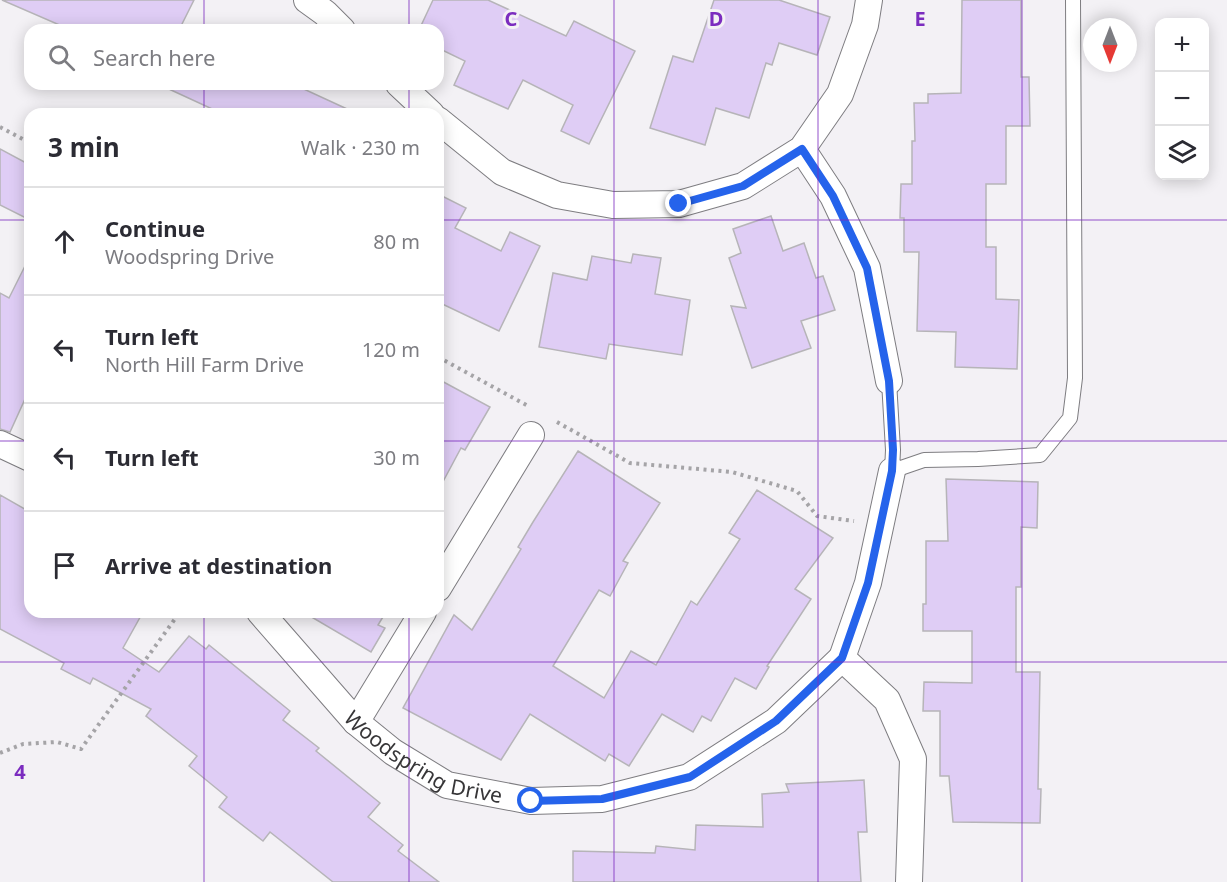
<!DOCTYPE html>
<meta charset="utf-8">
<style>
body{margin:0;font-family:"Noto Sans",sans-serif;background:#f2f2f3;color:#2b2b33}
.controls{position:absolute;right:18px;top:18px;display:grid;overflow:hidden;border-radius:12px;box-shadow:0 3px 15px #0003}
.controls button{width:54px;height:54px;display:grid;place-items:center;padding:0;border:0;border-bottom:2px solid #e1e1e2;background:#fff;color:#2b2b33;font:30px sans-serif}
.compass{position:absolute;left:1083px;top:18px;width:54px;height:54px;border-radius:50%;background:#fff;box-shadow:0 3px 15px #0003;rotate:180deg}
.stop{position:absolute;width:18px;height:18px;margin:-14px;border:4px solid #2563eb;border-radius:50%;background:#fff}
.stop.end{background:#2563eb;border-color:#fff;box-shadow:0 2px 6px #0008}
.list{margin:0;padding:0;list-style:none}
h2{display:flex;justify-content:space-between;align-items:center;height:78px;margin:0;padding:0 24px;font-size:26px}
h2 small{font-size:20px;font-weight:400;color:#7c7c81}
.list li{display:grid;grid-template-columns:39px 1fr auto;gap:18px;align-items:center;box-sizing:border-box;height:108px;padding:0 24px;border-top:2px solid #e1e1e2}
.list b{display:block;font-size:22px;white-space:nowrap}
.list p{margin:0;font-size:20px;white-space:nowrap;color:#7c7c81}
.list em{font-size:20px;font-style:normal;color:#7c7c81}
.icon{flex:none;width:33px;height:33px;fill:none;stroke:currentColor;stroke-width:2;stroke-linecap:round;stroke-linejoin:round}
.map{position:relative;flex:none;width:1227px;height:882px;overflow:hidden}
.search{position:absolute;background:#fff;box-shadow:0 3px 15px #0003;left:24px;top:24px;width:420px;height:66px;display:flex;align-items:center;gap:15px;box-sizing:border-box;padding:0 21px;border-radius:18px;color:#7c7c81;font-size:22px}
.panel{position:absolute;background:#fff;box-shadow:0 3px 15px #0003;left:24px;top:108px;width:420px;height:510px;border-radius:18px}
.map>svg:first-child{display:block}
</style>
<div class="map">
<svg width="1227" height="882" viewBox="0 0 1227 882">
<rect width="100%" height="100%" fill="#f3f1f5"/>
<g fill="#dfcdf5" stroke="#b6b4b8" stroke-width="1.5">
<path d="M 2,0 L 194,0 L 179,30 L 71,30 Z"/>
<path d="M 433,0 L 488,0 L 566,36 L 574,21 L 635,51 L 589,144 L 561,131 L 573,105 L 523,80 L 508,109 L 454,85 L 465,61 L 438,48 L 438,30 L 419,30 Z"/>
<path d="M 714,0 L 779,0 L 830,17 L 817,55 L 779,43 L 772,65 L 766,63 L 749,118 L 716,108 L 705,145 L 650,128 L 673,56 L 693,62 Z"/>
<path d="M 962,0 L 1021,0 L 1021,77 L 1029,77 L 1030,126 L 1006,126 L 1006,184 L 986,184 L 986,247 L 996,247 L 996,299 L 1019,300 L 1017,369 L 955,367 L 956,332 L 917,331 L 919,252 L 904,252 L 904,218 L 900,218 L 901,184 L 912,184 L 912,141 L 915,141 L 914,103 L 928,103 L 928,94 L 961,93 Z"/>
<path d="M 158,84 L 293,84 L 358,114 L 223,114 Z"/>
<path d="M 0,149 L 30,165 L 30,220 L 0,205 Z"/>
<path d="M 438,194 L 466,208 L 455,228 L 501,251 L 510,232 L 540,246 L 499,331 L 438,302 Z"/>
<path d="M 771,216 L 783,251 L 804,243 L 816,278 L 823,276 L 835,310 L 801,321 L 811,348 L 752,368 L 731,306 L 746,308 L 729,258 L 741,253 L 733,229 Z"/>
<path d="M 633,254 L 661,258 L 655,294 L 690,300 L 682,355 L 609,344 L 606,359 L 539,347 L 553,273 L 587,280 L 592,256 L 631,263 Z"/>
<path d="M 30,256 L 30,388 L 10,432 L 0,429 L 0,293 L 9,298 Z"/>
<path d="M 438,379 L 490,407 L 465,450 L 461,448 L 438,491 Z"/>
<path d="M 578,451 L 660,503 L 623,561 L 628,563 L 610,596 L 599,590 L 553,666 L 604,698 L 631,651 L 656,665 L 691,601 L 697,605 L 740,539 L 729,533 L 757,490 L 833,538 L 795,589 L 811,599 L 767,666 L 769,667 L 756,689 L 735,678 L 711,721 L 702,716 L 693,732 L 662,714 L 629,766 L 609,754 L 605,761 L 530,714 L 501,760 L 403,708 L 454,615 L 472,630 L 521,549 L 518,547 L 533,522 Z"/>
<path d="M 946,479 L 1038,482 L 1037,528 L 1021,527 L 1021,587 L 1016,587 L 1016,672 L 1040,672 L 1038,789 L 1041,789 L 1040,823 L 953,822 L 949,776 L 940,776 L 940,711 L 923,711 L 924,682 L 972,683 L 972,631 L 923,631 L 923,604 L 926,604 L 926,541 L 948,541 Z"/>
<path d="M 0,495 L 30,512 L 30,612 L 143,612 L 123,648 L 159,672 L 189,636 L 206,649 L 209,645 L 290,711 L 283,720 L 319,748 L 316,751 L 380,803 L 368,817 L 403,845 L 398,851 L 439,882 L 333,882 L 270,832 L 263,841 L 219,807 L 227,797 L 189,766 L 197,756 L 146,716 L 151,709 L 93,678 L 90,684 L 61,669 L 64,663 L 0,629 Z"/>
<path d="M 303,612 L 386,612 L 378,625 L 385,628 L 371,652 Z"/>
<path d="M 864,780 L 867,832 L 858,832 L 861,882 L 573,882 L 573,851 L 655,853 L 656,846 L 695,850 L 696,825 L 763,827 L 762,794 L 789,792 L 786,784 Z"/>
</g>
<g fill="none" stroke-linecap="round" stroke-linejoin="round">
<g stroke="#7e7d81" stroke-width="16">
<path id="lane" d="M 889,381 L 893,450 L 892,471 L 924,460 L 978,459 L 1040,455 L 1070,418 L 1075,378 L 1073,0"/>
</g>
<g stroke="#7e7d81" stroke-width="28">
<g id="street">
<path d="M 307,0 L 325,13 L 342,30"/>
<path d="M 399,84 L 431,114"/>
<path d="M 438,120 L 502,172 L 557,195 L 613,205 L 679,204 L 743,186 L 802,149 L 840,94 L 865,25 L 869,0"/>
<path d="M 802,149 L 833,196 L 867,268 L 889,381"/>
<path d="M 0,444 L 30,458"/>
<path d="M 892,471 L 868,583 L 842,658 L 887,700 L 913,759 L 909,882"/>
<path d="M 438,588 L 531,435"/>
<path id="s1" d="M 260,612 L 356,722 L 393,752 L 447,785 L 531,801 L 602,799 L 689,777 L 776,721 L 842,658"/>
<path d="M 356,722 L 423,612"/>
</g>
</g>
<g stroke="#a5a4a7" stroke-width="4" stroke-dasharray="3 4.5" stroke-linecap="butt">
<path d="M 0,127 L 30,143"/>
<path d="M 438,357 L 530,407"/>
<path d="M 557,422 L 630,463 L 732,472 L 797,491 L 817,516 L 854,521"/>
<path d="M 0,753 L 23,744 L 57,742 L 81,749 L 180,612"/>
</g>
<use href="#lane" stroke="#fff" stroke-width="14"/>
<use href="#street" stroke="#fff" stroke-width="26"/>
</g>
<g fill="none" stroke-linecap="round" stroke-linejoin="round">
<path stroke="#2563eb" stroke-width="8" d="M 531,801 L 602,799 L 690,777 L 776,721 L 842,658 L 868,583 L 892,471 L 893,450 L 889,381 L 867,268 L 833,196 L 802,149 L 743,186 L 679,204"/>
</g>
<path fill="none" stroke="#7b2cbf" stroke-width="1.5" stroke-opacity="0.55" d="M 204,0 L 204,30M 409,0 L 409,30M 614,0 L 614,882M 818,0 L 818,882M 1022,0 L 1022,882M 204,84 L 204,114M 409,84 L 409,114M 0,220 L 30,220M 438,220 L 1227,220M 0,441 L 30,441M 438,441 L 1227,441M 204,612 L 204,882M 409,612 L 409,882M 0,662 L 1227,662"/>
<g text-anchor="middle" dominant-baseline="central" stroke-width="6" stroke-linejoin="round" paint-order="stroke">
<g font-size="21" fill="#373638" stroke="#f3f1f5">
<text stroke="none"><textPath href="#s1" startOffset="224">Woodspring Drive</textPath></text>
</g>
</g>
<g font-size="20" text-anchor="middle" font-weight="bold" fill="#7b2cbf" stroke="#f3f1f5" stroke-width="6" stroke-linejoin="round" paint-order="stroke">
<text x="511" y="26">C</text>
<text x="716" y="26">D</text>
<text x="920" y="26">E</text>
<text x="20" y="779">4</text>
</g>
</svg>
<div class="controls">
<button>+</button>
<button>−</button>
<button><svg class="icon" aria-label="layers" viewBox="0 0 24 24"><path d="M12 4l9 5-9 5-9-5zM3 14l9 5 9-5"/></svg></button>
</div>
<svg class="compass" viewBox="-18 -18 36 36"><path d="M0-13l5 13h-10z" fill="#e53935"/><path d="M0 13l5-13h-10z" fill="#7c7c81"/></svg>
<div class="stop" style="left:531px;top:801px"></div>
<div class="stop end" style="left:679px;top:204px"></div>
<div class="search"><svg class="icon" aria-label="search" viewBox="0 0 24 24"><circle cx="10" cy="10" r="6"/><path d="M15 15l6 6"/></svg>Search here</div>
<section class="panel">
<h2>3 min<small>Walk · 230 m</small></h2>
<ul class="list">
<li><svg class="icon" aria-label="ahead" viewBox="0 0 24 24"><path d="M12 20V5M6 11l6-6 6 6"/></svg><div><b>Continue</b><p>Woodspring Drive</p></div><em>80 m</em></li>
<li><svg class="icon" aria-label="left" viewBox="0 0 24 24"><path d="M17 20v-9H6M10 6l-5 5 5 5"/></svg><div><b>Turn left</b><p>North Hill Farm Drive</p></div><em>120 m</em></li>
<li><svg class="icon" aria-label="left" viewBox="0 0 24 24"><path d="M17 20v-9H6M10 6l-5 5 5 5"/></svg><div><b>Turn left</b></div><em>30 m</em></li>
<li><svg class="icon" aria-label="arrive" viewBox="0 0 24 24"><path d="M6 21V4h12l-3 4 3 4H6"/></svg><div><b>Arrive at destination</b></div></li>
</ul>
</section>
</div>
